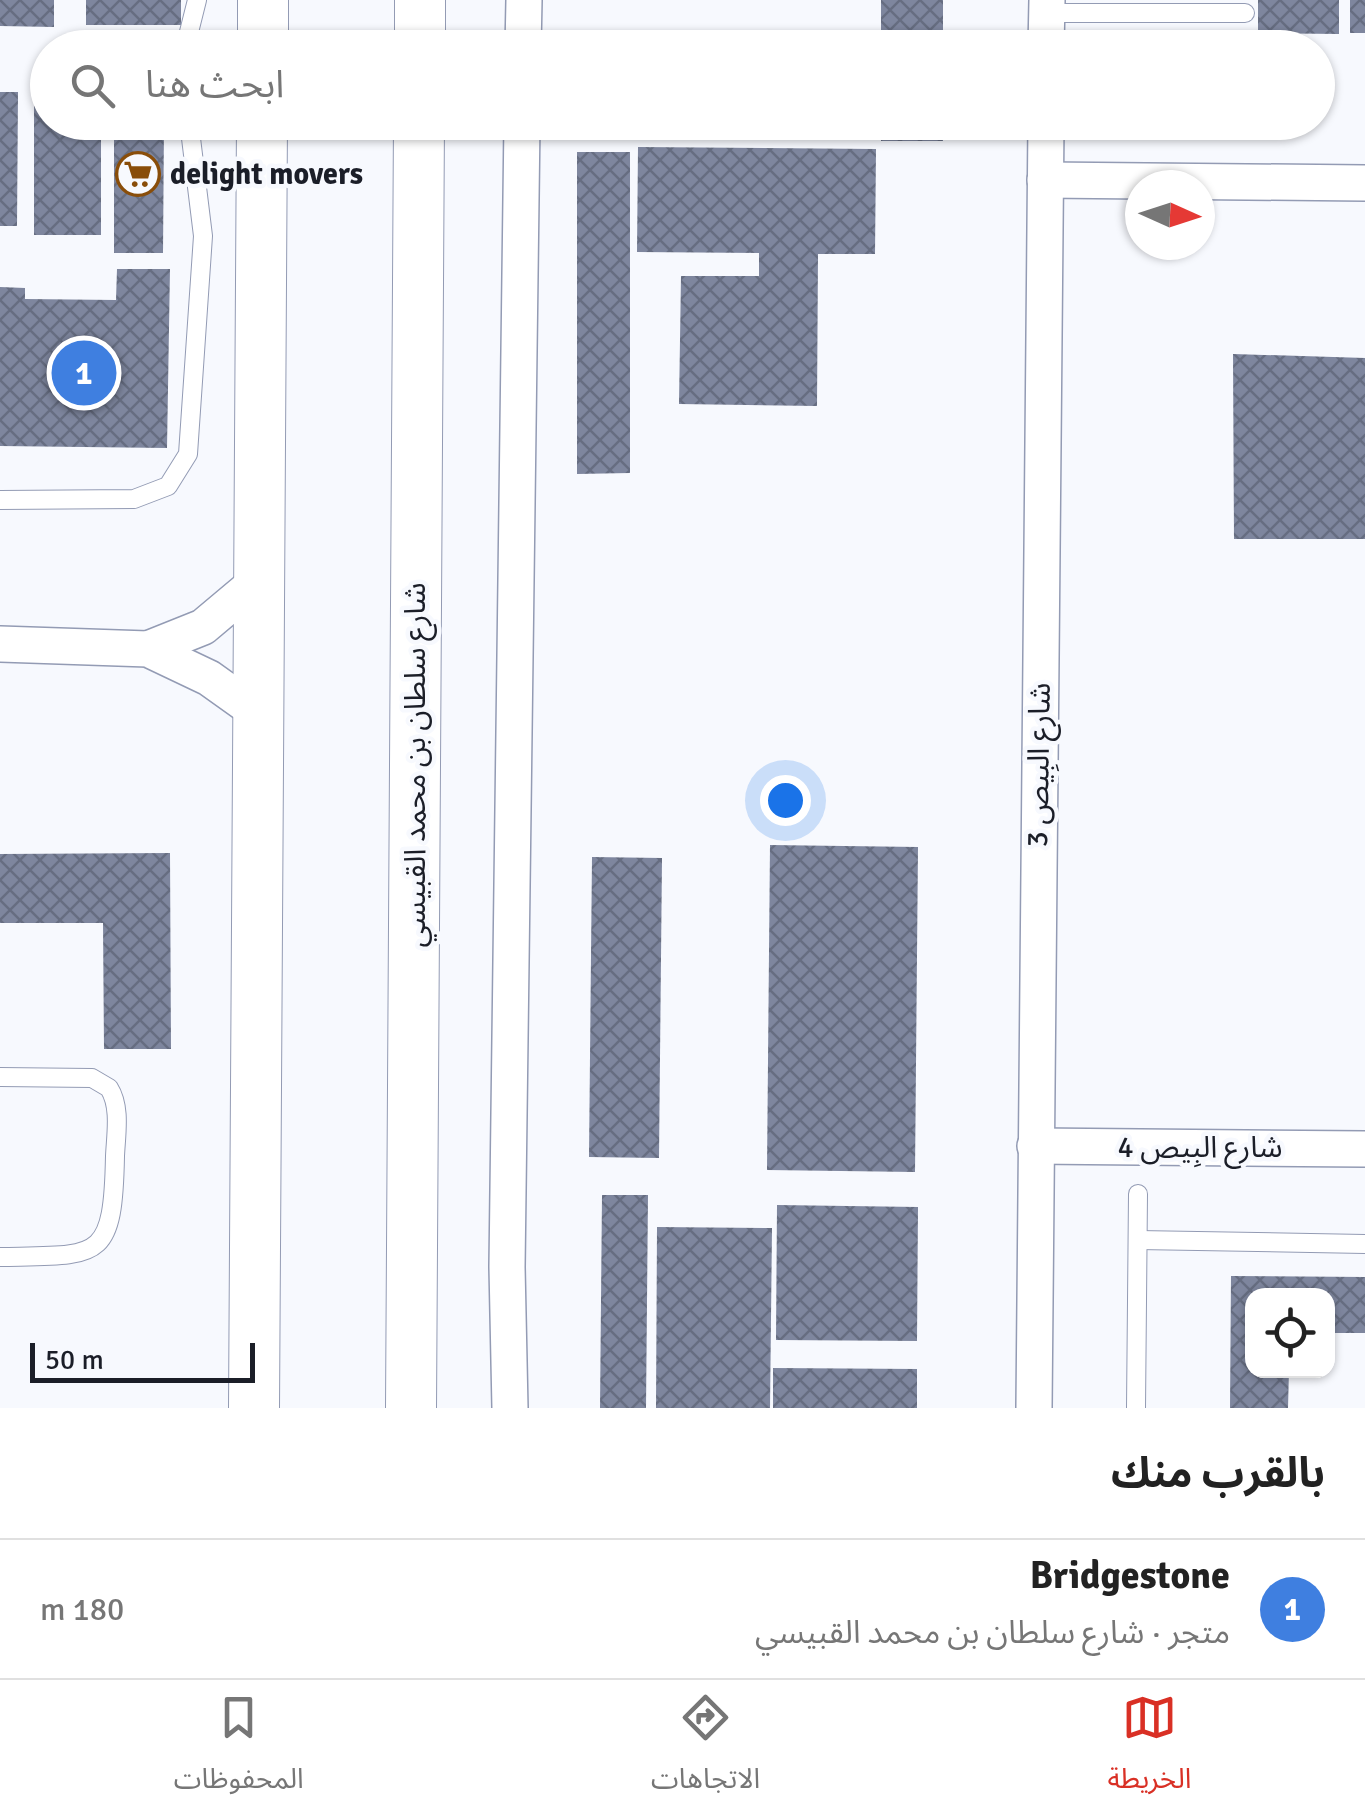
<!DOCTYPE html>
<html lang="ar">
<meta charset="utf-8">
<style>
body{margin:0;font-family:Signika,"Noto Sans Arabic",sans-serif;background:#f6f6f6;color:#222;direction:rtl}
.controls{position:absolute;right:30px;bottom:30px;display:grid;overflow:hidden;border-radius:20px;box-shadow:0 2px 8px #0004}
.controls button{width:90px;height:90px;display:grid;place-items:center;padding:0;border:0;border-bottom:2px solid #e0e0e0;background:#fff;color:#222;font:50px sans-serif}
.compass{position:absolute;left:1125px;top:170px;width:90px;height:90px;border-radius:50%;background:#fff;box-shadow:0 2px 8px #0004;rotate:93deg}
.scale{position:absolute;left:30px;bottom:25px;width:225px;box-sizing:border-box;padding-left:10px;border:5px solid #1b1e28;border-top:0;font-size:28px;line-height:35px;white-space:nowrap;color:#1b1e28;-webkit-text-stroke:8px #f7f9fe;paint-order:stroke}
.you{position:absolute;left:785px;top:800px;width:35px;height:35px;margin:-25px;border:8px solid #fff;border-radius:50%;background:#1a73e8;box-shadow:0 0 0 15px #1a73e833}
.badge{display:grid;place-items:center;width:65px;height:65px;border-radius:50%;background:#d93025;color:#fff;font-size:32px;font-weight:700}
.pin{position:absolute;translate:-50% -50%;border:5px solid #fff;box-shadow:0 2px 10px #0006}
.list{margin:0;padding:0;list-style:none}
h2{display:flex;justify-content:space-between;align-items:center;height:130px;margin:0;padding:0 40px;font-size:42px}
h2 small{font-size:32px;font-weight:400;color:#767676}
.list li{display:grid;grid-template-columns:65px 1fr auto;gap:30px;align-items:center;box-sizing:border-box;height:140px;padding:0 40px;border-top:2px solid #e0e0e0}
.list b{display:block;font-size:38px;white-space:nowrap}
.list p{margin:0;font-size:32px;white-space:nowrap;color:#767676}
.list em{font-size:32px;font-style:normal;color:#767676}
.icon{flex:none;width:55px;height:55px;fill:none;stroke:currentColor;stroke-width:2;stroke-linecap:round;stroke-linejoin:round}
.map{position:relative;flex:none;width:1365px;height:1408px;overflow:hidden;direction:ltr}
.search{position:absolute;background:#fff;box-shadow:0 2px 8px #0004;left:30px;right:30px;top:30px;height:110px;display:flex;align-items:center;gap:25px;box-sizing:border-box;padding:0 35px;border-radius:55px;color:#767676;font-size:38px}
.sheet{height:270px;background:#fff}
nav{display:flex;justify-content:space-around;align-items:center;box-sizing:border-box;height:140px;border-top:2px solid #e0e0e0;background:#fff;font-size:28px;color:#767676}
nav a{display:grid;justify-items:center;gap:5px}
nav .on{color:#d93025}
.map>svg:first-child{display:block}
</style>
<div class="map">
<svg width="1365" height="1408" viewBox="0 0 1365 1408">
<defs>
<pattern id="building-cross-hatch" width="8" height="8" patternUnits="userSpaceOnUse" patternTransform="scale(2.5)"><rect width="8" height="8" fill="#7e869e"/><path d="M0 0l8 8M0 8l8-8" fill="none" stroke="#666d81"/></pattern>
</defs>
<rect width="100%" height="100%" fill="#f7f9fe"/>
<g fill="url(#building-cross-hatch)">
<path d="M 0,0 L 54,0 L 54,27 L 0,26 Z"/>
<rect x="86" y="0" width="95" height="25"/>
<rect x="881" y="0" width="62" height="48"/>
<path d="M 1258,0 L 1339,0 L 1339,34 L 1258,33 Z"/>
<rect x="1350" y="0" width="15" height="33"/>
<path d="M 34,72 L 48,73 L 48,122 L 101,122 L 101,235 L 34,235 Z"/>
<path d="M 0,92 L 18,92 L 17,226 L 0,226 Z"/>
<path d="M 114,122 L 164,122 L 163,253 L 114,253 Z"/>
<rect x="881" y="122" width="62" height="19"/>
<path d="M 638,147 L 876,149 L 875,254 L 818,254 L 817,406 L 679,404 L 681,276 L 759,276 L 759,253 L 637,252 Z"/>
<path d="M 577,152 L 630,152 L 630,473 L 577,474 Z"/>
<path d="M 117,269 L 170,269 L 167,448 L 0,446 L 0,287 L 25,288 L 25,299 L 116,300 Z"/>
<path d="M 1233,354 L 1365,358 L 1365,539 L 1234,539 Z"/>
<path d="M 770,845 L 918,847 L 915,1172 L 767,1170 Z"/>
<path d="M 170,853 L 171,1049 L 104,1049 L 103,923 L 0,923 L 0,854 Z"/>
<path d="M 592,857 L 662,858 L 659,1158 L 589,1157 Z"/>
<path d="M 602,1195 L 648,1195 L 646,1408 L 600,1408 Z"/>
<path d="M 777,1205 L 918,1207 L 917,1341 L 776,1340 Z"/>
<path d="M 657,1227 L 772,1228 L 770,1408 L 656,1408 Z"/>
<path d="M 1231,1276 L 1365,1277 L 1365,1333 L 1328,1333 L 1328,1296 L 1252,1296 L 1252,1370 L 1289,1370 L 1288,1408 L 1230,1408 Z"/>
<path d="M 773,1368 L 917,1369 L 917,1408 L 773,1408 Z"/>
</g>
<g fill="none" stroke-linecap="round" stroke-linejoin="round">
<g stroke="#939bb4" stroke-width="20">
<g id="service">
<path d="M 1047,13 L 1245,13"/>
<path d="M 185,48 L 197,0"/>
<path d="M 0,500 L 134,499 L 168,486 L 188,454 L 203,236 L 189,122"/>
<path d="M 0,1077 L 92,1078 L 109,1088 C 121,1107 116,1134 115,1156 C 113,1263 99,1255 0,1257"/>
<path d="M 1138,1240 L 1365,1244"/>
<path d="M 1136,1408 L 1138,1194"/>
</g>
</g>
<g stroke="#939bb4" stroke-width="38">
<g id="minor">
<path d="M 523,48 L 524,0"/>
<path d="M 1046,48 L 1047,0"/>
<path d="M 1045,180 L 1365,183"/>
<path d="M 0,644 L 148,649 L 209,678 L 258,713"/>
<path d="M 148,649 L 203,627 L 259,580"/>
<path d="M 1035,1146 L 1365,1149"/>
<path d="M 510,1408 L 507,1267 L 522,122"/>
<path d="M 1034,1408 L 1046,122"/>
</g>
</g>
<g stroke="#939bb4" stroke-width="52">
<g id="secondary">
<path d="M 263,48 L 263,0"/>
<path d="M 420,48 L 420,0"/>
<path d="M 254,1408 L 262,122"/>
<path d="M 411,1408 L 419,122"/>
</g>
</g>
<use href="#service" stroke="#fff" stroke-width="18"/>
<use href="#minor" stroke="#fff" stroke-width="35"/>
<use href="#secondary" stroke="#fff" stroke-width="50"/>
</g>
<defs>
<g id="supermarket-ring" transform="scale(2.25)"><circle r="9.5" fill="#f7f9fe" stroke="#894d09" stroke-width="1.5"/><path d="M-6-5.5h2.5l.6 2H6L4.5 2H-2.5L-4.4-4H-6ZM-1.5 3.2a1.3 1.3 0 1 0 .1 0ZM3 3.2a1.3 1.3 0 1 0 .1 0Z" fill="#894d09"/></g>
</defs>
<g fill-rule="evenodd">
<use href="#supermarket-ring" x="138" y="174"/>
</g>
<g text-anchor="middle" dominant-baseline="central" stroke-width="9" stroke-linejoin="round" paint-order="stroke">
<g font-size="30" font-weight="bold" fill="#1b1e28" stroke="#f7f9fe" text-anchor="start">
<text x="170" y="174">delight movers</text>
</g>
<g font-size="30" fill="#1b1e28" stroke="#f7f9fe">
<text transform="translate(415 765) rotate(-90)">شارع سلطان بن محمد القبيسي</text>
<text transform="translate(1039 765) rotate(-89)">شارع البِيص 3</text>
<text x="1200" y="1147">شارع البِيص 4</text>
</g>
</g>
</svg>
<div class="controls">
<button><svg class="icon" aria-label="locate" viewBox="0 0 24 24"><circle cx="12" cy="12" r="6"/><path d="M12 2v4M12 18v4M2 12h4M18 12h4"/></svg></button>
</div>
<svg class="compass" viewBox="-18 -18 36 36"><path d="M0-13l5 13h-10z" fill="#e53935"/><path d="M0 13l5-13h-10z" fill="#767676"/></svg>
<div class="scale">50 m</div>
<div class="you"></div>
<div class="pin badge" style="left:84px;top:373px;background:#3f7fe0">1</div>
<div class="search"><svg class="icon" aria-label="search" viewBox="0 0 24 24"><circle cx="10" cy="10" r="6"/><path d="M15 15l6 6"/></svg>ابحث هنا</div>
</div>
<section class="sheet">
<h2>بالقرب منك<small></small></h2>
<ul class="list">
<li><span class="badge" style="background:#3f7fe0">1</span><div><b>Bridgestone</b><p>متجر · شارع سلطان بن محمد القبيسي</p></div><em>180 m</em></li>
</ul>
</section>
<nav>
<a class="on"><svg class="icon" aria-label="map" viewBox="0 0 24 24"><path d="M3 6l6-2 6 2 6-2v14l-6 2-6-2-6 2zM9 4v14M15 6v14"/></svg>الخريطة</a>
<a><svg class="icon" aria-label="directions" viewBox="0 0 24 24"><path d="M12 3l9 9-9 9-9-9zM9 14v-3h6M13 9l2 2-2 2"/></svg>الاتجاهات</a>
<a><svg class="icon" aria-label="saved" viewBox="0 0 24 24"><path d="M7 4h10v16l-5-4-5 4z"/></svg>المحفوظات</a>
</nav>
